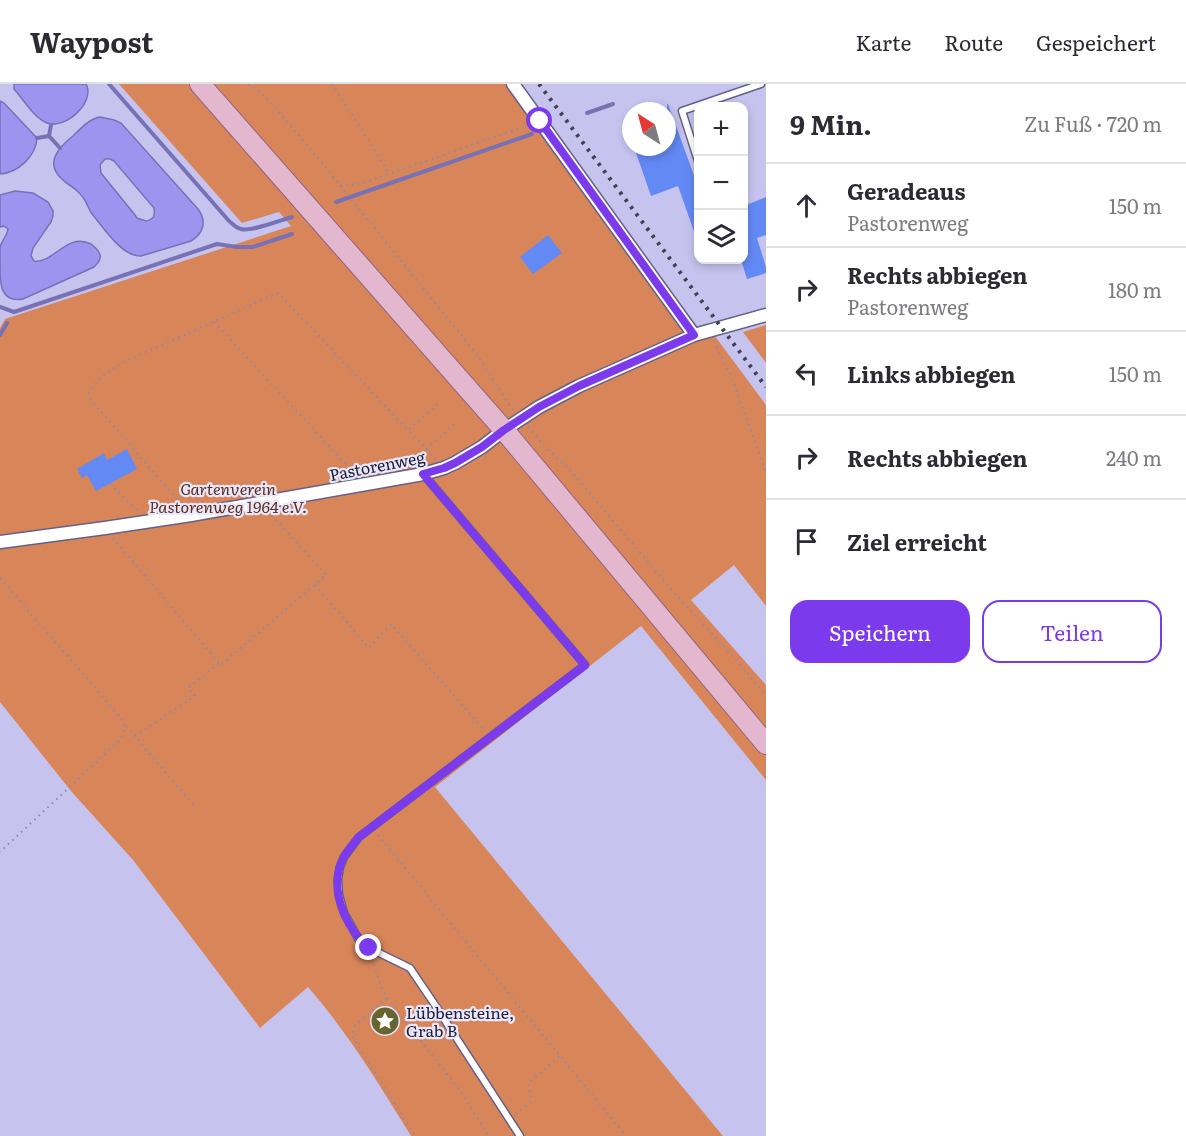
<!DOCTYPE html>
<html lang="de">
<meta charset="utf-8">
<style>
body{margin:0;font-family:Literata,serif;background:#f7f7f7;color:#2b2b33}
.controls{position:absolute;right:18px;top:18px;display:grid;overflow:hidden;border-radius:12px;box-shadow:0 3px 9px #0003}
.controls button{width:54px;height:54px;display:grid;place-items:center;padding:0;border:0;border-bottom:2px solid #e1e1e2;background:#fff;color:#2b2b33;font:30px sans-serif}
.compass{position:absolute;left:622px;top:18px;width:54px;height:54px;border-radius:50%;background:#fff;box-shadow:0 3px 9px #0003;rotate:324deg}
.stop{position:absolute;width:18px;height:18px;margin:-14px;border:4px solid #7c3aed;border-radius:50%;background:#fff}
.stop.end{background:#7c3aed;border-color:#fff;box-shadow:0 2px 6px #0008}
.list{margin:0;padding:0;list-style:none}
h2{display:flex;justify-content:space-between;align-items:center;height:78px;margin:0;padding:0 24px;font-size:26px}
h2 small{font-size:20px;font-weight:400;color:#7c7c81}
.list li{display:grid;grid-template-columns:39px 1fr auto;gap:18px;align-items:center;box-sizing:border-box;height:84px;padding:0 24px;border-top:2px solid #e1e1e2}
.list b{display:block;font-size:22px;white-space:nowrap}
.list p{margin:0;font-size:20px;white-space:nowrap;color:#7c7c81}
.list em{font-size:20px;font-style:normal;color:#7c7c81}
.actions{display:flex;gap:12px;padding:18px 24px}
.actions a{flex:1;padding:14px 0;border:2px solid #7c3aed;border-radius:18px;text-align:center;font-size:21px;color:#7c3aed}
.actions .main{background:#7c3aed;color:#fff}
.icon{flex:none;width:33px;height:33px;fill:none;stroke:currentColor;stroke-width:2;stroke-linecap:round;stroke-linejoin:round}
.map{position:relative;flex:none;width:766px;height:1052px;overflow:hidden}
header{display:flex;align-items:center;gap:36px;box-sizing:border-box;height:84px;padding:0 30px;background:#fff;border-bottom:2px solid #e1e1e2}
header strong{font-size:28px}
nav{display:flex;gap:33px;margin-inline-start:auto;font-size:21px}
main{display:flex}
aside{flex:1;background:#fff}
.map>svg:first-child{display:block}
</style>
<header>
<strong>Waypost</strong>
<nav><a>Karte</a><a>Route</a><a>Gespeichert</a></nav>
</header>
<main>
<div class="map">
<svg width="766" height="1052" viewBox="0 0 766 1052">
<rect width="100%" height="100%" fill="#c6c4ef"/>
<g fill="#d9855a">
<path d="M 119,0 L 506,0 L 556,67 L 682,247 L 706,240 L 766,321 L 766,522 L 734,481 L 691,516 L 766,601 L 766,696 L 641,542 L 435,703 L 723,1052 L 411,1052 C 379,1000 348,949 308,903 L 260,944 L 133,776 L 71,707 L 0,618 L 0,244 L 5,235 L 291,142 L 279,128 L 242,139 Z"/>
<path d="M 766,241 L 766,279 L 743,248 Z"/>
</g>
<g fill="#9d94f0" stroke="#7771b6" stroke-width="1.5" fill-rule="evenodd">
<path d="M 14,0 L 86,0 C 96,18 65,46 47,39 C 35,35 23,15 14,5 Z"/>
<path d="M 0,17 L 4,19 L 37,54 C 36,72 18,89 0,90 Z"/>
<path d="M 100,33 L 114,36 L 121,39 L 198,125 C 207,137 204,149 191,157 L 141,172 C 122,173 104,144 92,130 C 86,121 87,115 77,107 C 73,102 66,100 62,95 C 44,79 59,63 73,52 C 81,44 89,35 100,33 ZM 105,75 L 110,75 L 114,77 L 154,124 C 155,132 154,135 146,137 L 137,134 L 135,131 L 101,89 L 100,81 Z"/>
<path d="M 15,107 L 33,109 L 48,118 L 53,127 L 53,132 L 51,138 L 33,164 L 31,172 L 34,177 C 53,180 67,148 91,160 C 95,163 99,166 100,171 C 101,176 98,179 94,183 L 23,215 C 0,219 0,199 0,182 C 0,177 0,168 0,163 C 2,156 7,152 8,145 L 4,142 L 0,143 L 0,111 Z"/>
</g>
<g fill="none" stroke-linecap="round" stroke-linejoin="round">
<g stroke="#7771b6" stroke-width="4">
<path d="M 109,0 L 229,137 C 233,140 236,144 241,145 C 251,148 281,136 292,133"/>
<path d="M 587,29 L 613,20"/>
<path d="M 49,52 L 60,64"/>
<path d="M 49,52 L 51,41"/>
<path d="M 37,54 L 49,52"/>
<path d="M 336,118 L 532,50"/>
<path d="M 0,223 L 14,228 L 217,160 L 237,163 L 253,163 L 292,150"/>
<path d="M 0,251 L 7,239"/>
</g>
</g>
<g fill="#6389f5">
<path d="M 667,20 L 668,20 L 699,105 L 699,156 L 697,156 L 678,102 L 651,112 L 634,63 L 667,63 Z"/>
<path d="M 766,113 L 766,151 L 757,154 L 766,183 L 766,189 L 747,195 L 741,176 L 744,176 L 744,122 Z"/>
<path d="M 548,151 L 562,169 L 533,190 L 520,173 Z"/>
<path d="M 127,365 L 137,385 L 96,407 L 87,391 L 82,394 L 77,385 L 104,369 L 107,376 Z"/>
</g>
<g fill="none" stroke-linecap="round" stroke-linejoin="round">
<g stroke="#636187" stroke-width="9">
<g id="lane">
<path d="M 698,77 L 682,27 L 761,0"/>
<path d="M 424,391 L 585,581 L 359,753 L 344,773 L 340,783 L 338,795 L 339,811 L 344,829 L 359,856 L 369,864 L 410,884 L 435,921 L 520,1052"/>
</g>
</g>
<g stroke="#636187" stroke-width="15">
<g id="street">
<path d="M 513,0 L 694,251"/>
<path d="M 0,458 L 105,444 L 191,431 L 423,390 L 444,384 L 455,379 L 482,363 L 504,346 L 539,323 L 579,302 L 694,251 L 766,231"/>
</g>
</g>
<g stroke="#926381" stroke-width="22">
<path id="primary" d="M 200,0 L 504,346 L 766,660"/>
</g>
<g stroke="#8c8aac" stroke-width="2" stroke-dasharray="1.5 4.5" stroke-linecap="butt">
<path d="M 248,0 L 265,12 L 318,74 L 478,272 L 514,328"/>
<path d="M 332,0 L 390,90"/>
<path d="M 340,102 L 360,100 L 380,93 L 529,41"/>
<path d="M 214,238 L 355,390"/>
<path d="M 714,257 L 731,292 L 766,388"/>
<path d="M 528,343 L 545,363 L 570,386 L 663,496 L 747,588 L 766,612"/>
<path d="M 426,365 L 457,338"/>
<path d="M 436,375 L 408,346 L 439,319"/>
<path d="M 110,400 L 138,427"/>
<path d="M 181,420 L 98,324 L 89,313 L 89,309 L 101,293 L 122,279 L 278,209 L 408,346"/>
<path d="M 113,454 L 221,581 L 326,491 L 271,430"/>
<path d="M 0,494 L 120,633 C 126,642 125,647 120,656 L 0,768"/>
<path d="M 315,501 L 369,564 L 391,540 L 485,647"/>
<path d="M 126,642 L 194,722"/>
<path d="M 135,652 L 195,612 L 188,604 L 219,579"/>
<path d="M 378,751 L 626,1052"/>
<path d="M 372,875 L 382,905 L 387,914 L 459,1005 L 489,1052"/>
<path d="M 387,914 L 355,941 L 352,952 L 415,1052"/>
<path d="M 516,1030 L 532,1017 L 528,1000 L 560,972"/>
</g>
<use href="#lane" stroke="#fff" stroke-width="6"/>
<use href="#street" stroke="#fff" stroke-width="12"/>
<use href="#primary" stroke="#e3b8ce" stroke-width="20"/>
<path stroke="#414055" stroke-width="4" stroke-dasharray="3 6" stroke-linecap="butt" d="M 539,0 L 766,303"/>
</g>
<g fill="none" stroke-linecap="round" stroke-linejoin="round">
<path stroke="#7c3aed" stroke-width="8" d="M 369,864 C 348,846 332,813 339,785 C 342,772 351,763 359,753 L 585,581 L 423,390 L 444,384 L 455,379 L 482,363 L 504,346 L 539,323 L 579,302 L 694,251 L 540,37"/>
</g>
<defs>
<g id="sight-disc" transform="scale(1.5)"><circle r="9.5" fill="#666531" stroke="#e8e7fd"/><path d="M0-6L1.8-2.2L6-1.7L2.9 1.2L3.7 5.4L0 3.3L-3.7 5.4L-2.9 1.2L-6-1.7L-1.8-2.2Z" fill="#fff"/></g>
</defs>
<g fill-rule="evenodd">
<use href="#sight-disc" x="385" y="937"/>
</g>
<g text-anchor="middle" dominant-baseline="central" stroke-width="4.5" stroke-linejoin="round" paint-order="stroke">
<g font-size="16" fill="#1f1e2e" stroke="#e8e7fd">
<text transform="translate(377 381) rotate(-11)">Pastorenweg</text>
</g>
<g font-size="16" font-style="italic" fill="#5c2d14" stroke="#e8e7fd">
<text x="228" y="404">Gartenverein<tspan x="228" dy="18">Pastorenweg 1964 e.V.</tspan></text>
</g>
<g font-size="16" fill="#1f1e2e" stroke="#e8e7fd" text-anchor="start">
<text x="406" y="928">Lübbensteine,<tspan x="406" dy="18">Grab B</tspan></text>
</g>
</g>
</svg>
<div class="controls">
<button>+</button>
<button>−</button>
<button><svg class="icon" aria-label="layers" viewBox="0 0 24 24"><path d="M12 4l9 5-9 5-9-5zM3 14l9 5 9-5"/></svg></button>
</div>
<svg class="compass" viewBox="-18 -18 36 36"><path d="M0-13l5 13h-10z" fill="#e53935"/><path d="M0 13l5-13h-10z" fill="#7c7c81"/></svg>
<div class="stop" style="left:540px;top:37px"></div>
<div class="stop end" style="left:369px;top:864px"></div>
</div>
<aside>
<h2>9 Min.<small>Zu Fuß · 720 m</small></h2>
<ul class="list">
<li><svg class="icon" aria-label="ahead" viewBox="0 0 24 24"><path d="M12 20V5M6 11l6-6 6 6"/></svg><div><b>Geradeaus</b><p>Pastorenweg</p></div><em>150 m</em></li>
<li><svg class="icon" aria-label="right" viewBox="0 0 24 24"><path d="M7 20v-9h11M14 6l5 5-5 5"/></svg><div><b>Rechts abbiegen</b><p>Pastorenweg</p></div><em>180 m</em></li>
<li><svg class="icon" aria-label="left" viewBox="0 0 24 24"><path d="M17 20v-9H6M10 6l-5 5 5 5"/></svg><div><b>Links abbiegen</b></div><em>150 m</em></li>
<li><svg class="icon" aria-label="right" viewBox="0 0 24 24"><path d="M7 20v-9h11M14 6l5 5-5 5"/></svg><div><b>Rechts abbiegen</b></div><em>240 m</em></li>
<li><svg class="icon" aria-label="arrive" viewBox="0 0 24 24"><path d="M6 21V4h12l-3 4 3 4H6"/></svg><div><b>Ziel erreicht</b></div></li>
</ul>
<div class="actions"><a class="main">Speichern</a><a>Teilen</a></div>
</aside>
</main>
